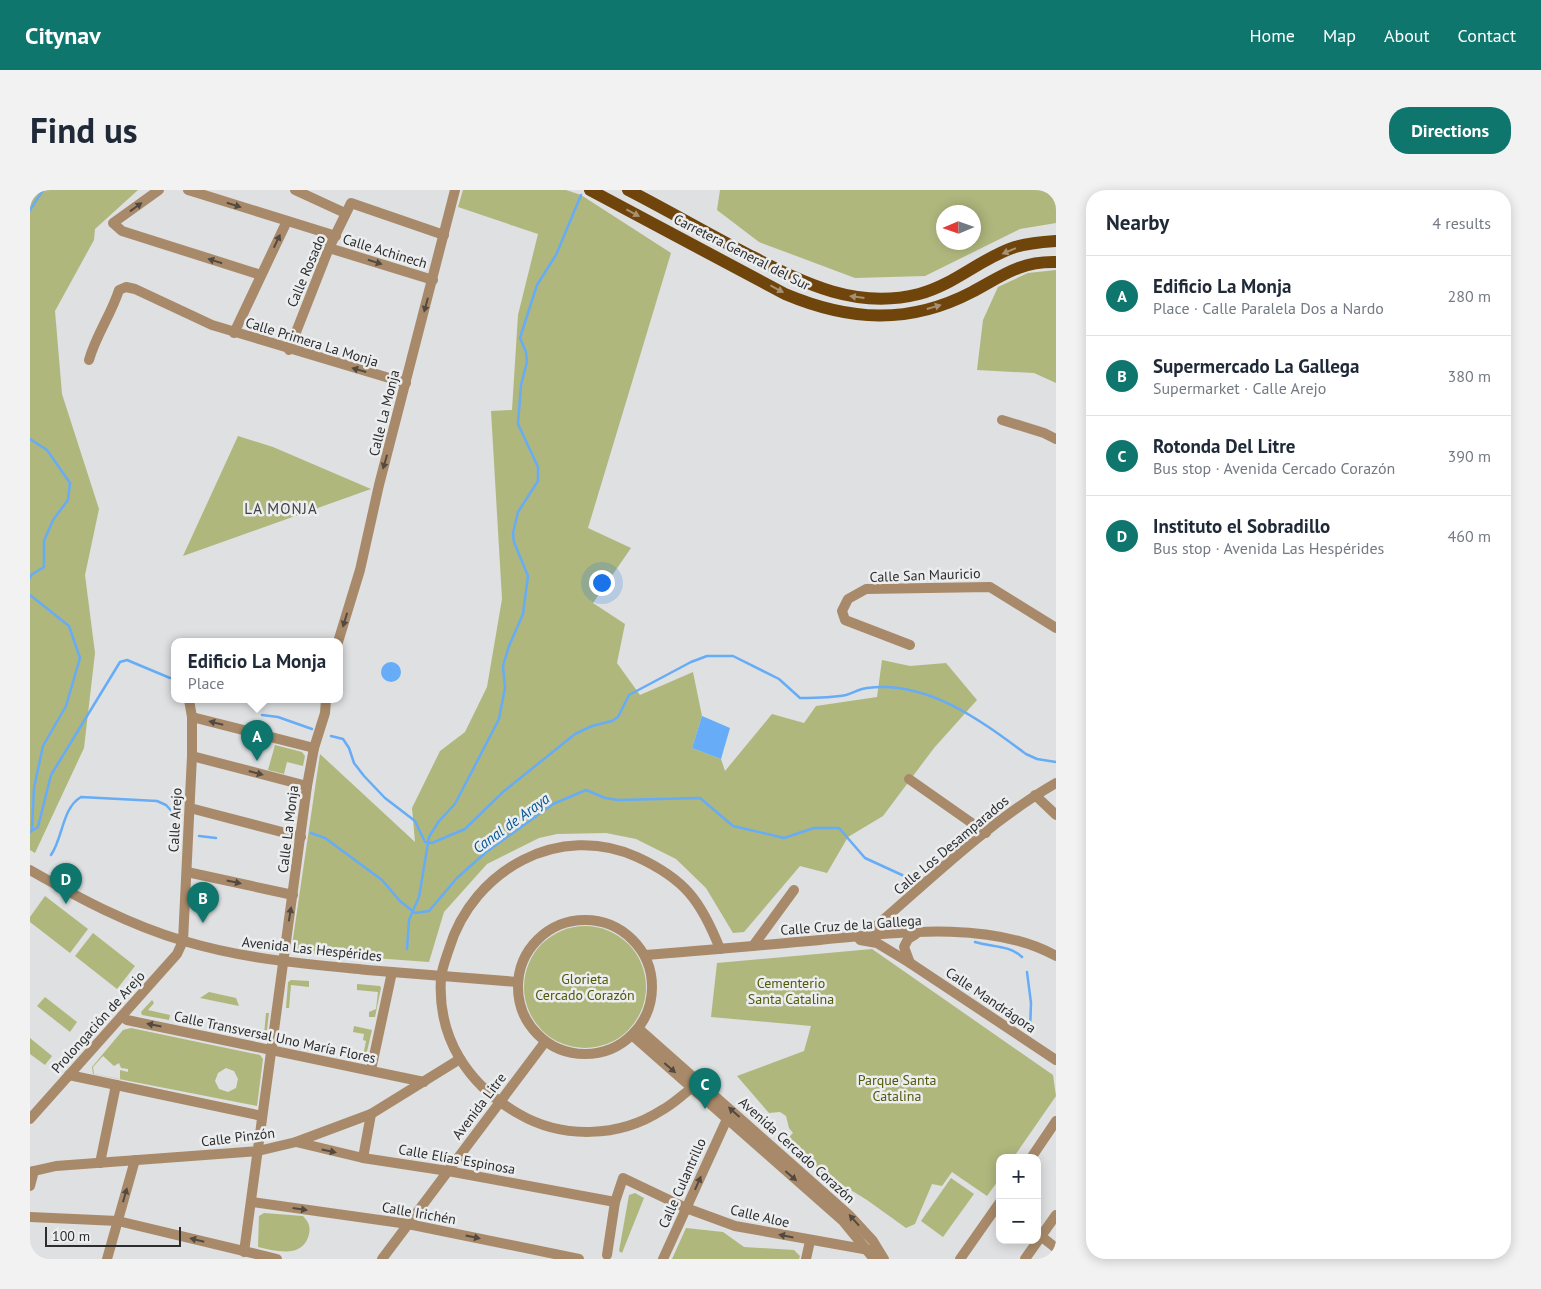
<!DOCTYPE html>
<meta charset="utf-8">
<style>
body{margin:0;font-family:"PT Sans",sans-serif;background:#f2f2f3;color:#1f2937}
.controls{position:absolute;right:15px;bottom:15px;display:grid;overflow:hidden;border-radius:10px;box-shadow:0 2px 12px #0003}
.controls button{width:45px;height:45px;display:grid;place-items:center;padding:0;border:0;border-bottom:1px solid #e0e1e3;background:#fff;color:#1f2937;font:25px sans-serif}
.compass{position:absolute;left:906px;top:15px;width:45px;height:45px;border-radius:50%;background:#fff;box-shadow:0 2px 12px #0003;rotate:268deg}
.scale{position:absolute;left:15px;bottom:12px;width:136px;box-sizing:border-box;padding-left:5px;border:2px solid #2d2d2e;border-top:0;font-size:14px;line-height:18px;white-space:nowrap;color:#2d2d2e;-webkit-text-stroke:4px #ebedee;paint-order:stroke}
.you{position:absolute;left:571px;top:392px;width:18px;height:18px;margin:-12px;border:4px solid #fff;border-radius:50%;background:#1a73e8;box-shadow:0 0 0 8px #1a73e833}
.badge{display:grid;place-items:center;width:32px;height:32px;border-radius:50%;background:#0f766e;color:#fff;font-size:16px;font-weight:700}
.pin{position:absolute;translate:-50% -41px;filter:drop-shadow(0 1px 2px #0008)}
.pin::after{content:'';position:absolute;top:26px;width:18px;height:15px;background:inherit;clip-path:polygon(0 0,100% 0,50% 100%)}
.popup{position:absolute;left:141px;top:448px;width:172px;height:65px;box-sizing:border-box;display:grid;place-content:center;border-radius:10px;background:#fff;filter:drop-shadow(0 1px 4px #0005);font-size:16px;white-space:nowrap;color:#747a83}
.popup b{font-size:19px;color:#1f2937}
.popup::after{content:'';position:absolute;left:50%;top:100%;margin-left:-10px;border:10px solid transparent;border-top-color:#fff}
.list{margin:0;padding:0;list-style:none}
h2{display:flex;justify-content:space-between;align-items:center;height:65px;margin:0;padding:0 20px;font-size:21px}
h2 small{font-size:16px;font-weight:400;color:#747a83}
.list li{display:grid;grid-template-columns:32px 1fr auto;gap:15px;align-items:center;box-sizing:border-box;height:80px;padding:0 20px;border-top:1px solid #e0e1e3}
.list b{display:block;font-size:19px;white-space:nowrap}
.list p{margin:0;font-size:16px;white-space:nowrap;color:#747a83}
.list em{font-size:16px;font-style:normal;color:#747a83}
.map{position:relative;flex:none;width:1026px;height:1069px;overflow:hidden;border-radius:20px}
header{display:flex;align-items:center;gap:30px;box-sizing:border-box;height:70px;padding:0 25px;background:#0f766e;color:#fff}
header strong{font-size:24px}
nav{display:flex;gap:28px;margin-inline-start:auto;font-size:18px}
.intro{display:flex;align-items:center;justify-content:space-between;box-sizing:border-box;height:120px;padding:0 30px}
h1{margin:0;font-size:35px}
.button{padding:12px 22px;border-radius:20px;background:#0f766e;color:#fff;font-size:18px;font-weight:700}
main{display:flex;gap:30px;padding:0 30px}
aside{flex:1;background:#fff;border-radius:20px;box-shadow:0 2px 12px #0003}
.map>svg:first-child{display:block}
</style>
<header>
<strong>Citynav</strong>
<nav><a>Home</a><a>Map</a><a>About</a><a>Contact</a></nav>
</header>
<div class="intro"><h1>Find us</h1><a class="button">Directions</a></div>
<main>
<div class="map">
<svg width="1026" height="1069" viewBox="0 0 1026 1069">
<rect width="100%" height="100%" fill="#dee0e1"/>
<g fill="#afb77d" fill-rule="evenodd">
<path d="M 0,0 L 108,0 L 65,39 L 64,50 L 25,121 L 32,204 L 69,319 L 55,385 L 65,463 L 54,558 L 5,663 L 0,660 Z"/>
<path d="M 433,0 L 536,0 L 551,5 L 641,63 L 558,338 L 601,358 L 563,413 L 595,434 L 587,473 L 610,505 L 663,482 L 672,526 L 662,558 L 691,569 L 695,581 L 742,524 L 774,533 L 786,516 L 847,507 L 852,470 L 880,476 L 916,473 L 947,510 L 904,558 L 853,626 L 818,647 L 797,683 L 770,676 L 714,742 L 703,743 L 676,698 L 646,669 L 606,649 L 576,643 L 527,644 L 509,648 L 457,674 L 414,722 L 399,772 L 261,762 L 290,564 L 385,652 L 382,618 L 410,561 L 435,542 L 457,497 L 472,409 L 461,221 L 482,220 L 488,125 L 508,44 L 428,17 Z"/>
<path d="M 690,0 L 1026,0 L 1026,33 L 990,39 L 895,86 L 825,88 L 729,52 L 687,20 ZM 944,22 L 944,52 L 914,52 L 914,22 Z"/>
<path d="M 1026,80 L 1026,193 L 1004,183 L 947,180 L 953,130 L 968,97 L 998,83 Z"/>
<path d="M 208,246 L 243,257 L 341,299 L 153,366 Z"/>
<path d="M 245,555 L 272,562 L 275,566 L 273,576 L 257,572 L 254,584 L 238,580 Z"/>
<path d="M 15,706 L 58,739 L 40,763 L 0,732 L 0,727 Z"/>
<circle cx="555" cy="797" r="61"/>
<path d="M 63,743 L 105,776 L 87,799 L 45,766 Z"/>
<path d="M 842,759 L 1023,885 L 1026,906 L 983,968 L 970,968 L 970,988 L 957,1006 L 922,982 L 912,996 L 902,994 L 885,1034 L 876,1038 L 837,1010 L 793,983 L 756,950 L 763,943 L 759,938 L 756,926 L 750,922 L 739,923 L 707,886 L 774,861 L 781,836 L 681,827 L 687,773 Z"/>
<path d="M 261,790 L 279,791 L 279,797 L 261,795 L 259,818 L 256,818 L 258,792 Z"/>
<path d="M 327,794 L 350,796 L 351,798 L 345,827 L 339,827 L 339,822 L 346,819 L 348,802 L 327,800 Z"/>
<path d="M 179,802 L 206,808 L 209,816 L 170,808 Z"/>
<path d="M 15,807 L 47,832 L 40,842 L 7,816 Z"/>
<path d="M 122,810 L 124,813 L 118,820 L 140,825 L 139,830 L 112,825 L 111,822 Z"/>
<path d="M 236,823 L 239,823 L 236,848 L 233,850 L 211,845 L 212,841 L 234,845 Z"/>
<path d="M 324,836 L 342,840 L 335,870 L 316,867 L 317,864 L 333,866 L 336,851 L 333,850 L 334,844 L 323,842 Z"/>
<path d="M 101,838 L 230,865 L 233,869 L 227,916 L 63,884 L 62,877 L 93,840 ZM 73,866 L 84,876 L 89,873 L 91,878 L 98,879 L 98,882 L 90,880 L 90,889 L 64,884 L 63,877 ZM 196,878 L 204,881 L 208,889 L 206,898 L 198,902 L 189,899 L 185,891 L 188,883 Z"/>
<path d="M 0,848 L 22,866 L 15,875 L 0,864 Z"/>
<path d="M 921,988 L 944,1004 L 913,1047 L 891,1031 Z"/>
<path d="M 605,1003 L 614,1008 L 592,1063 L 589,1061 L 599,1005 Z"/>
<path d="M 234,1023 L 273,1026 C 278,1031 281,1037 279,1044 C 273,1069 246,1061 228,1057 L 229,1026 Z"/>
<path d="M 656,1038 L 693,1042 L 714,1057 L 764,1060 L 770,1066 L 769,1069 L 642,1069 Z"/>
</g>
<g fill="#66acf6">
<circle cx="361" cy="482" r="10"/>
<path d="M 672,526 L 700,538 L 691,569 L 662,558 Z"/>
</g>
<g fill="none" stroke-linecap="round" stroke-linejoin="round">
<g stroke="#66acf6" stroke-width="2.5">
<path d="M 0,20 L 13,0"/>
<path d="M 0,249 L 17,260 L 40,293 L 38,310 L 23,330 L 14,351 L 14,377 L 1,385 L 0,388"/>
<path d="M 0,405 L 39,436 L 50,468 L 36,516 L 13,556 L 4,598 L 2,639"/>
<path d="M 232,525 L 248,527 L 282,539"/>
<path d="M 301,546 L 313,549 L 319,558 L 324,573 L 334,586 L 355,608 L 385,631 L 395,652 L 402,653 L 435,639 L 473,602 L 545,544 L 562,536 L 582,531 L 588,527 L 599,505 L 661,472 L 677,466 L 703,466 L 749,489 L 770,508 C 784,508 801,508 816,505 C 823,503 829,499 837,498 C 897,490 950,530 996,564 L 1007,569 L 1026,572"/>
<path d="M 0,642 L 8,637 L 21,585 L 90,472 L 97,470 L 140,488"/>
<path d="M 281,643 L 295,648 L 352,690 L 370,711 L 385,723 L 399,721 L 427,688 L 455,663 L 523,614 L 556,600 L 575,608 L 588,610 L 670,608 L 703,636 L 754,648 L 784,638 L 809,638 L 835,668 L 872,685 L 884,695"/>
<path d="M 169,646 L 186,648"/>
<path d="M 21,665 C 33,648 32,618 51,607 L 127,611 L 136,615 L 147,627"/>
<path d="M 945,752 C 961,757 980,755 992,767"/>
<path d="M 377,759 L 379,730 L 389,707 L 399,647 L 409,631 L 425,614 L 469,529 L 475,498 L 473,476 L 479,456 L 493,424 L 498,386 L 484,352 L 483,343 L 488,322 L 508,291 L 508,277 L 488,234 L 491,195 L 497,172 L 496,162 L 490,148 L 507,95 L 526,65 L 551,5"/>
<path d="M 997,782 L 1001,813 L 1000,841"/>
</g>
<g stroke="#a88a6a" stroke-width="10">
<path d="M 129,0 L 83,33 L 92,41 L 231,85"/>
<path d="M 158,0 L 306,46"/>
<path d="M 265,0 L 315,23"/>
<path d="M 299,58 L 403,90"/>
<path d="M 204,143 L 257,31"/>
<path d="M 259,160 L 299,58 L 321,13 L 414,45"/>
<path d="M 59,170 C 66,145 81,125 89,100 L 96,97 L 105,99 L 182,135 L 376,193"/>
<path d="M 972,230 L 1014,243 L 1026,249"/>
<path d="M 308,452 L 330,380 L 349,295 L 425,0"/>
<path d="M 880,455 L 815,430 L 812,421 L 818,409 L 836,399 L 960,397 L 1026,438"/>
<path d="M 162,527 L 284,558"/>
<path d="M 162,566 L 277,596"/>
<path d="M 879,589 L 956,643"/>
<path d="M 1005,605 L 1026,625"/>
<path d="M 160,618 L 271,647"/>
<path d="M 0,680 C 49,708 99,735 154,751 C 214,769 275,774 337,780 C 387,784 438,788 488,792"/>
<path d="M 157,682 L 263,705"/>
<circle cx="555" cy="797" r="67"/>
<path d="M 843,745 L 845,737 C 903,687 960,631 1026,593"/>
<path d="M 830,750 L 847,753 L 880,773 L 1026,870"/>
<path d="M 723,756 L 764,700"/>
<path d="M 615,765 C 673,761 732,755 790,750 C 862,743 960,729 1026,766"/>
<path d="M 880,773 L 874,757 L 878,749 L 886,744"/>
<path d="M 92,826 L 97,830 L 394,892"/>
<path d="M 609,839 L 819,1025 L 843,1051 L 854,1069"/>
<path d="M 603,846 L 813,1031 L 844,1069"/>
<path d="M 341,880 L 362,782"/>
<path d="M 39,885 L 232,926"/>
<path d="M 662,898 C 652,905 643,914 632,920 C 589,948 532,949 489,924 C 438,895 407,848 411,788 C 412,778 416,768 419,759 C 443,679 530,632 607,667 C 655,689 671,711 690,759"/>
<path d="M 0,929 L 147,764 L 153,751 L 162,566 L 162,527 L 159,510"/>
<path d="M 266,952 L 333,968 L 418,981 L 585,1012"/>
<path d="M 333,968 L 341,924"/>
<path d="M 1001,968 L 1026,931"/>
<path d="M 70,973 L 86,895"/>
<path d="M 0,982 L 26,976 L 228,961 L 266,952 L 341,924 L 430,869"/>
<path d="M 0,996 L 4,981"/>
<path d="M 222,1012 L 378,1034 L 549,1069"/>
<path d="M 0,1027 L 88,1031 L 247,1069"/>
<path d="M 1007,1043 L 1026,1058"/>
<path d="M 214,1062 L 277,596 L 284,558 L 295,523 L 296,510"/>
<path d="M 577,1065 L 585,1012 L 593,988 L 656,1018 L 705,1036 L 839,1060"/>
<path d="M 77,1069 L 105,970"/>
<path d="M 352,1069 L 515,852"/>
<path d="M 633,1069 L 697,929"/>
<path d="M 776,1069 L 780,1051"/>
<path d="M 930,1069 L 970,1012"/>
<path d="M 995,1069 L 1026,1025"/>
</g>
<g stroke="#6f450c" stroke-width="12">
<path d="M 560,0 L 755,104 C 819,131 879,135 942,102 C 972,86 990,71 1026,72"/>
<path d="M 598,0 C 639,21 678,44 719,65 C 774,93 825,120 889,104 C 924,95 951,68 985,57 C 998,53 1012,52 1026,51"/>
</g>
</g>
<defs><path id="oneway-solid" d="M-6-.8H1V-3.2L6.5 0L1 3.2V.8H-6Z" transform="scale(1.25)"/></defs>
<g fill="#524940">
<use href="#oneway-solid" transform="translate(204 15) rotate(17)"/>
<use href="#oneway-solid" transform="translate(106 17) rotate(-36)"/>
<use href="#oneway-solid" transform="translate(247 51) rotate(-65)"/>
<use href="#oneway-solid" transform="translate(185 71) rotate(-162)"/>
<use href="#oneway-solid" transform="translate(345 72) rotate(17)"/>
<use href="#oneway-solid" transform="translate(396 115) rotate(105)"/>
<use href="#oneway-solid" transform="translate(329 180) rotate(-164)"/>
<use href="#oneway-solid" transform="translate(355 272) rotate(106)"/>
<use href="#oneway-solid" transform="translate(315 430) rotate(107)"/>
<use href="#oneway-solid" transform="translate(186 533) rotate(-166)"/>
<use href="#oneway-solid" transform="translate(226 583) rotate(15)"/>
<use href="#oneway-solid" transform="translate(204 692) rotate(12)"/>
<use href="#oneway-solid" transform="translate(260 724) rotate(-81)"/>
<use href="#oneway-solid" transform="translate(124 835) rotate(-169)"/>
<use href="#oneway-solid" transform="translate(640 878) rotate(41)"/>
<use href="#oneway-solid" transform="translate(704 922) rotate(-138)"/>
<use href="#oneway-solid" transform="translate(299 961) rotate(12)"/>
<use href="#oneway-solid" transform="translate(761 986) rotate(41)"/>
<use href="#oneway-solid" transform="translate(668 993) rotate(-66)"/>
<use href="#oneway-solid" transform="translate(95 1005) rotate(-74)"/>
<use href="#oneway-solid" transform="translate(270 1019) rotate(8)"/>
<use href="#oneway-solid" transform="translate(824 1030) rotate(-132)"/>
<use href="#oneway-solid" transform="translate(756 1046) rotate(-169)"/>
<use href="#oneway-solid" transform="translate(443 1047) rotate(12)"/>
<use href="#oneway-solid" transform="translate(167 1050) rotate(-166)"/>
</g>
<g fill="#a79172">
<use href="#oneway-solid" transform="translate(603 23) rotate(28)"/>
<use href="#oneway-solid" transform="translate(979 61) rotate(157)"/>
<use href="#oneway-solid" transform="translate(747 99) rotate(28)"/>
<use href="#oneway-solid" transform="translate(827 107) rotate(-173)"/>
<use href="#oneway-solid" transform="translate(904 117) rotate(-16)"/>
</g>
<g text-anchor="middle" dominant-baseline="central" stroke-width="5" stroke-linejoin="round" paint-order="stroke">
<g font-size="14" fill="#2d2d2e" stroke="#ebedee">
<text transform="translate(355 61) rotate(17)">Calle Achinech</text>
<text transform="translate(712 62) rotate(27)">Carretera General del Sur</text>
<text transform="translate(276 81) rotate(-67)">Calle Rosado</text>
<text transform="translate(282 152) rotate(17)">Calle Primera La Monja</text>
<text transform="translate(354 223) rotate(-76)">Calle La Monja</text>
<text transform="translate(895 385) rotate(-2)">Calle San Mauricio</text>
<text transform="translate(145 630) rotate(-87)">Calle Arejo</text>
<text transform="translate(258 639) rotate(-83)">Calle La Monja</text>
<text transform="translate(921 655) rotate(-40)">Calle Los Desamparados</text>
<text transform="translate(821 735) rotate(-4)">Calle Cruz de la Gallega</text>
<text transform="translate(282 759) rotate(6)">Avenida Las Hespérides</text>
<text transform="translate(961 810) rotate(34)">Calle Mandrágora</text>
<text transform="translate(68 832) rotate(-48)">Prolongación de Arejo</text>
<text transform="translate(245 847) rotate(12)">Calle Transversal Uno María Flores</text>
<text transform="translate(449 916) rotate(-53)">Avenida Litre</text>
<text transform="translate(208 947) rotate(-7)">Calle Pinzón</text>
<text transform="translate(767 960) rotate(42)">Avenida Cercado Corazón</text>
<text transform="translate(427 969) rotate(10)">Calle Elías Espinosa</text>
<text transform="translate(652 993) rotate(-66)">Calle Culantrillo</text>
<text transform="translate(389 1023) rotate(10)">Calle Irichén</text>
<text transform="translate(730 1026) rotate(13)">Calle Aloe</text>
</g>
<g font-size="14" fill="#53590b" stroke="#ebedee">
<text x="555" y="789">Glorieta<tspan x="555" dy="16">Cercado Corazón</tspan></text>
<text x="761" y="793">Cementerio<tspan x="761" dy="16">Santa Catalina</tspan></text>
<text x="867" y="890">Parque Santa<tspan x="867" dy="16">Catalina</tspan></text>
</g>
<g font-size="15" letter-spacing="1" fill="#404142" stroke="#ebedee">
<text x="251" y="318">LA MONJA</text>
</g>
<g font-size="15" font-style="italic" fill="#025496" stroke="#ebedee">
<text transform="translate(481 633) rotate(-36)">Canal de Araya</text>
</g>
</g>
</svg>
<div class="controls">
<button>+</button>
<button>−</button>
</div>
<svg class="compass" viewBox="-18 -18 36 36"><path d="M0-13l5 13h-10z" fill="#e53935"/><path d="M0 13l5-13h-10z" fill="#747a83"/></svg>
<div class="scale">100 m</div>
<div class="you"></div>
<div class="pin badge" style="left:227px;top:571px">A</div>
<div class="popup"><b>Edificio La Monja</b>Place</div>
<div class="pin badge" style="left:173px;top:733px">B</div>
<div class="pin badge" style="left:675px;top:919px">C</div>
<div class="pin badge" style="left:36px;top:714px">D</div>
</div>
<aside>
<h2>Nearby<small>4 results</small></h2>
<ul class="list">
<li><span class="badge">A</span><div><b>Edificio La Monja</b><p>Place · Calle Paralela Dos a Nardo</p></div><em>280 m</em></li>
<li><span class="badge">B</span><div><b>Supermercado La Gallega</b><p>Supermarket · Calle Arejo</p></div><em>380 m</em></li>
<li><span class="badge">C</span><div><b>Rotonda Del Litre</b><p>Bus stop · Avenida Cercado Corazón</p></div><em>390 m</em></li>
<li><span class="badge">D</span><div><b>Instituto el Sobradillo</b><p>Bus stop · Avenida Las Hespérides</p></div><em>460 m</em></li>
</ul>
</aside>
</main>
